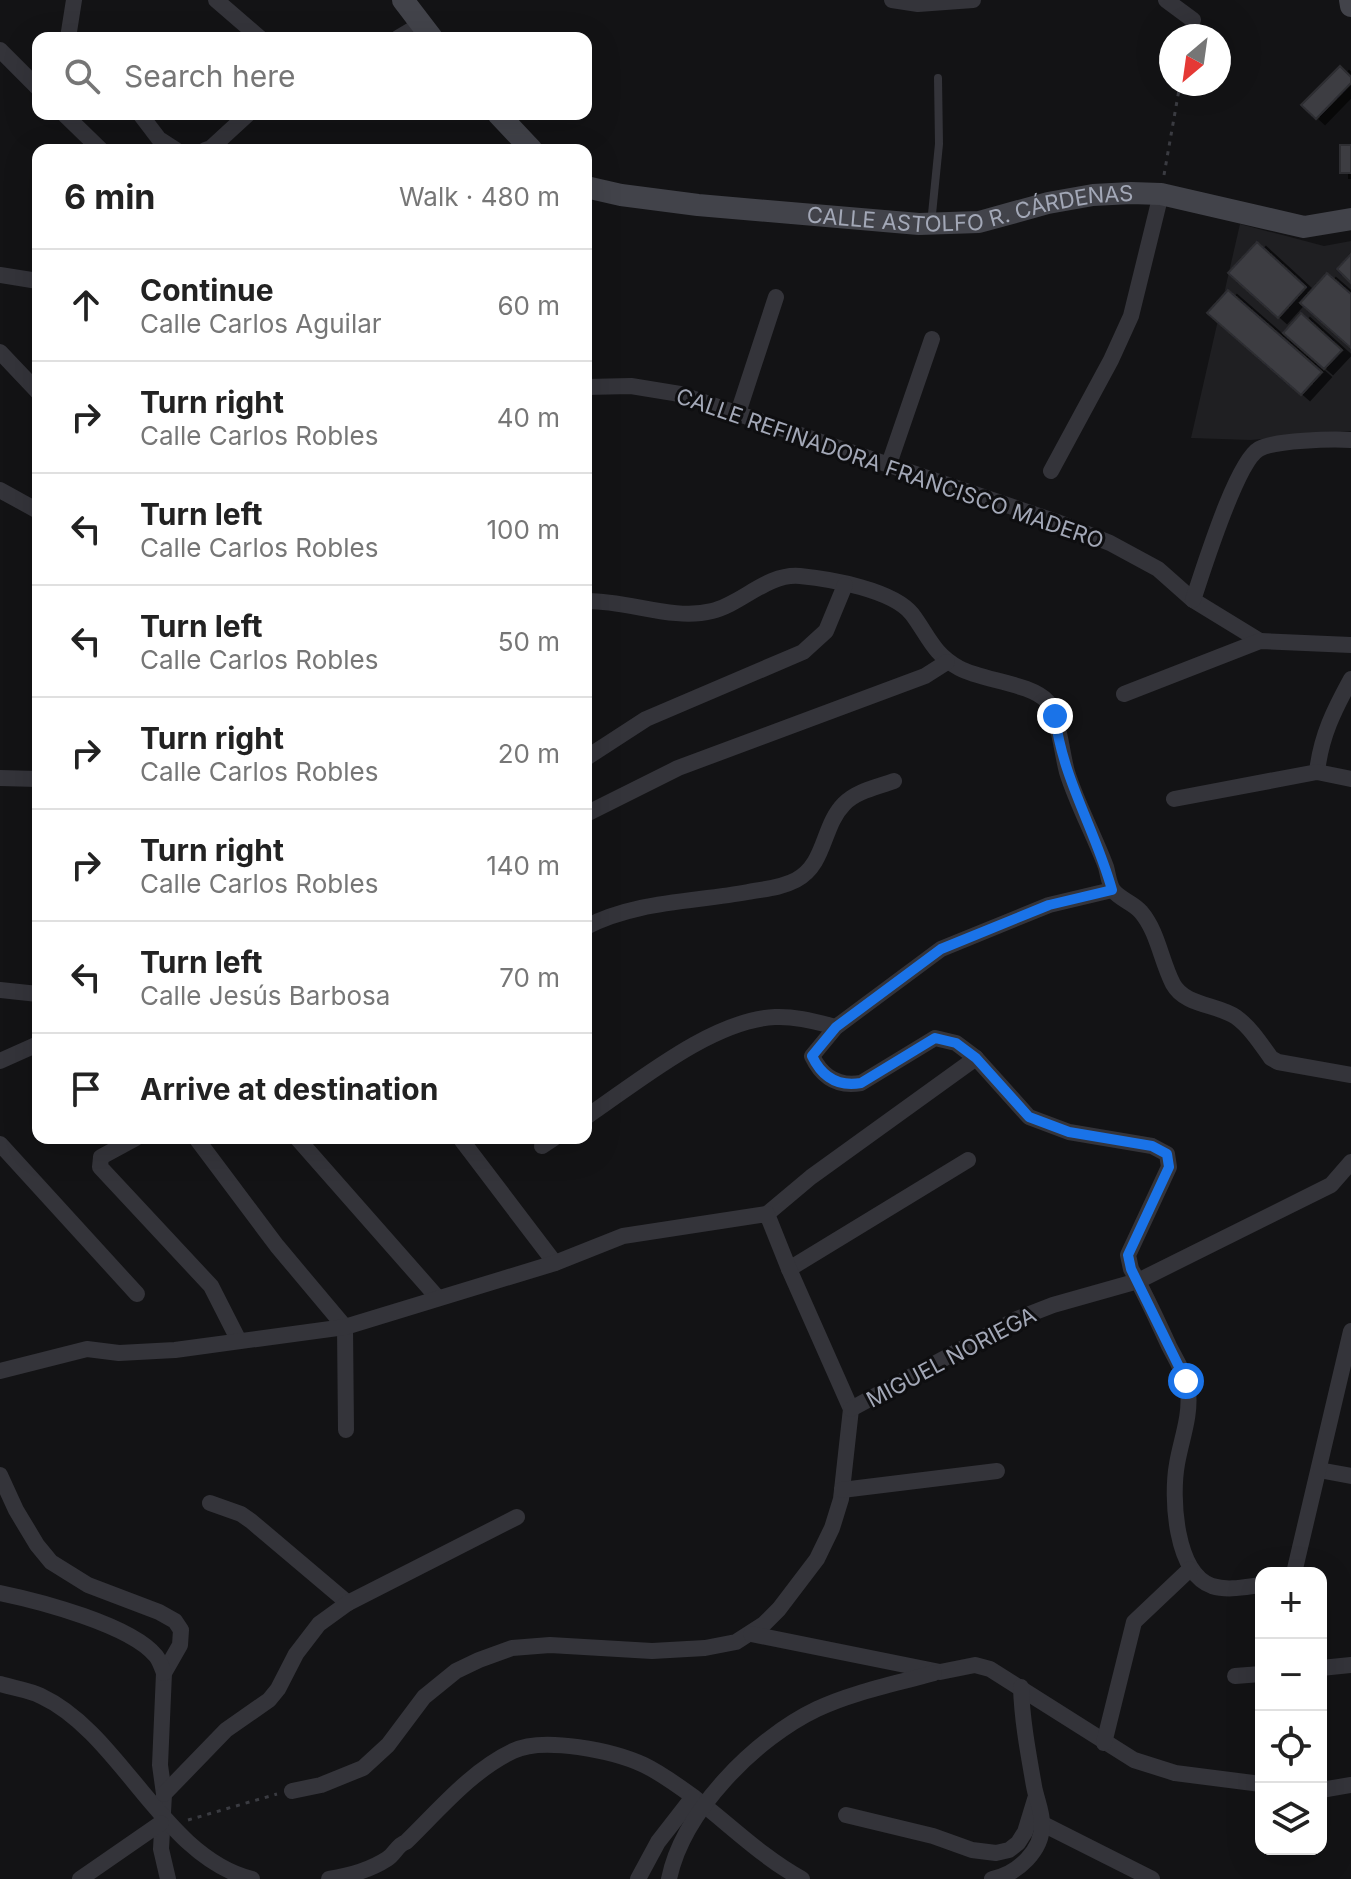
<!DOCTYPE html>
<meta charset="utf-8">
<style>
body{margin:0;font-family:Inter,sans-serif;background:#f6f6f6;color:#222}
.controls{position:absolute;right:24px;bottom:24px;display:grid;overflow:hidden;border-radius:16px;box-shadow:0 8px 32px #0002}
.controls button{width:72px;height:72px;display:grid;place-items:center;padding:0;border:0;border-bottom:2px solid #e0e0e0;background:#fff;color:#222;font:40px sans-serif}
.compass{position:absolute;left:1159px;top:24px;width:72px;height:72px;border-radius:50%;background:#fff;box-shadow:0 8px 32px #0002;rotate:209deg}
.stop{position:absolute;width:24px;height:24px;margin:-18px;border:6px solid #1a73e8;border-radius:50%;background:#fff}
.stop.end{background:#1a73e8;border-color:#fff;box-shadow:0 2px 8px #0008}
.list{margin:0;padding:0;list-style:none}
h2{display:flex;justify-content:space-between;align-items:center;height:104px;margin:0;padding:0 32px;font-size:34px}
h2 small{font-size:26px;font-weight:400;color:#767676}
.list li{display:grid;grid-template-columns:52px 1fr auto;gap:24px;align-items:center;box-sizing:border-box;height:112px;padding:0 32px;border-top:2px solid #e0e0e0}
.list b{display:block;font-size:30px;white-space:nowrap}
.list p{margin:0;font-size:26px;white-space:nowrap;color:#767676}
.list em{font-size:26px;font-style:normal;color:#767676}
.icon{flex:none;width:44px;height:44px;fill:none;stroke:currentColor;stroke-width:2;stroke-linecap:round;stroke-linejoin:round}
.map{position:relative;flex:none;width:1351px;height:1879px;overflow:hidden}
.search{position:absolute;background:#fff;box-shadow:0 8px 32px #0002;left:32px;top:32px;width:560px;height:88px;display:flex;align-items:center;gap:20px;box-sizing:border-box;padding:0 28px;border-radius:16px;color:#767676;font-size:30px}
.panel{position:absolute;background:#fff;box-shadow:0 8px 32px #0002;left:32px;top:144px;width:560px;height:1000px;border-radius:16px}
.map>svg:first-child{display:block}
</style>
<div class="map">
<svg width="1351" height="1879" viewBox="0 0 1351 1879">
<defs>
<filter id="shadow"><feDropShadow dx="9" dy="5" stdDeviation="0" flood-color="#0009"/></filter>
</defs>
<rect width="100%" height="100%" fill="#131315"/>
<path fill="#1f1f22" d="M 1240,224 L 1324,246 L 1351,241 L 1351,431 L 1251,440 L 1191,438 Z"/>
<g fill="#3c3d43" stroke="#2d2d31" stroke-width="2" filter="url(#shadow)">
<path d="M 1340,66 L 1351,77 L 1351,83 L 1316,119 L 1301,105 Z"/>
<rect x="1340" y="145" width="11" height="28"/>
<path d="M 1257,242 L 1306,287 L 1278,318 L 1228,273 Z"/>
<path d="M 1351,254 L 1351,283 L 1337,269 Z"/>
<path d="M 1327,273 L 1351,294 L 1351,348 L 1300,303 Z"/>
<path d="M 1228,290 L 1322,372 L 1301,395 L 1207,313 Z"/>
<path d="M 1301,313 L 1342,350 L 1324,369 L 1283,333 Z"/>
</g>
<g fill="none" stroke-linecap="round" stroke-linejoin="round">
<g stroke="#3a3b41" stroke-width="3" stroke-dasharray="4 6" stroke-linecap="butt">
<path d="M 1164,175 L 1180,84"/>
<path d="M 188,1820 L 277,1794"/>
</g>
<path stroke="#34343a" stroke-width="8" d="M 931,224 L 939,144 L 938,78"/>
<g stroke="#34343a" stroke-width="16">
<path d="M 216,0 L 260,38"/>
<path d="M 892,0 L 918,4 L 973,0"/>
<path d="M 1166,0 L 1193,20"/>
<path d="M 68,38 L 74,0"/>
<path d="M 398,38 L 420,25"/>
<path d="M 0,50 L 38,88"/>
<path d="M 64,114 L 101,150"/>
<path d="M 140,114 L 159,139 L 176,150"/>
<path d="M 205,150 L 211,148 L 248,114"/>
<path d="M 0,275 L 38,281"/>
<path d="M 0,352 L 38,392"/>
<path d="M 586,387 L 631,386 L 680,394 L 1057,522 L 1110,543 L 1158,569 L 1193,600 L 1260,641"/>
<path d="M 738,413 L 776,297"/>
<path d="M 889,464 L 932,339"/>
<path d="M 1051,471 L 1111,360 L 1131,316 L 1161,194"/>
<path d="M 0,490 L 38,511"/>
<path d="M 1193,600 C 1203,571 1236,462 1259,449 C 1275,440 1332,439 1351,440"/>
<path d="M 586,601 C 627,600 673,621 712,611 C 742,604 767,573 800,576 C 831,579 893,590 912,614 C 928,635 933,654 959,668 C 983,681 1031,683 1048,702 C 1058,714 1062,754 1067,772 C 1077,804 1094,835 1106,867 C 1108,874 1109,884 1113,890 C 1119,899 1134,903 1141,912 C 1158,932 1161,961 1173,984 C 1185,1006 1217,1004 1236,1017 C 1250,1027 1261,1044 1271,1058 L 1278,1062 L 1351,1075"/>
<path d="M 1124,694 L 1260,641 L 1351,645"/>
<path d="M 586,758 L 646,719 L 803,652 L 826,631 L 845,585"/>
<path d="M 1317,772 C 1321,736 1334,710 1351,679"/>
<path d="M 0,778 L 38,779"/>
<path d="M 1174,799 L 1317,772 L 1351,779"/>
<path d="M 586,814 L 678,768 L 925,676 L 947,662"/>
<path d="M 1112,890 L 1049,905 L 941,949 L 836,1027 L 812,1056 C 822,1077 838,1087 861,1083 L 935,1038 L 956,1043 L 976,1058 L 1029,1117 L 1069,1132 L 1152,1146 L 1167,1154 L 1169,1167 L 1128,1255 L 1131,1269 C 1145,1293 1157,1320 1169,1346 C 1176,1360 1186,1375 1188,1391 C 1191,1416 1181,1440 1177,1464 C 1171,1497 1175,1573 1212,1586 C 1228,1591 1245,1587 1261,1585"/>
<path d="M 586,927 C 635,901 694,902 748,892 C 764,889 781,888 796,880 C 826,864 822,826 844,804 C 856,791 878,787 894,781"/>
<path d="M 0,990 L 38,994"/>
<path d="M 0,1061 L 38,1044"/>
<path d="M 586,1117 C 638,1082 712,1020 775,1017 C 795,1016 816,1022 836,1027"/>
<path d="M 136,1138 L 101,1157 L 100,1167 L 211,1286 L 239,1341"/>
<path d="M 196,1138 L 277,1246 L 345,1327 L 346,1430"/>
<path d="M 297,1138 L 437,1297"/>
<path d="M 460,1138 L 555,1263"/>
<path d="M 0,1144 L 137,1294"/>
<path d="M 542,1146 L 554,1138"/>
<path d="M 767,1214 L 811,1177 L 976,1058"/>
<path d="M 789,1269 L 968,1160"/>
<path d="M 0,1371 L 87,1349 L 119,1353 L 175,1350 L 345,1327 L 555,1263 L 623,1236 L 767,1214 L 789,1269 L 851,1409 L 841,1499 L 832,1528 L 817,1559 L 779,1609 L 764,1624 L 736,1642 L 705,1648 L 652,1651 L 550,1645 L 512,1648 L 479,1660 L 456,1671 L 424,1697 L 388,1745 L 363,1768 L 321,1785 L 292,1791"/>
<path d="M 851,1409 L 1017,1319 L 1053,1305 L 1138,1281 L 1331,1185 L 1351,1162"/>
<path d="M 1319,1470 L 1351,1476"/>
<path d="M 0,1475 L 16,1510 L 37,1545 L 51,1562 L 88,1585 L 159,1612 L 175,1621 L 181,1630 L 180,1645 L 164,1673 L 160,1765 L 164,1794 L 161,1849 L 168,1879"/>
<path d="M 842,1490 L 997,1471"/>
<path d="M 210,1503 L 241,1514 L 251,1521 L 348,1603"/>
<path d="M 1294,1573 L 1351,1331"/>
<path d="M 0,1593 C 39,1601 131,1625 156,1656 C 160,1661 162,1668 164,1673"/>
<path d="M 751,1634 L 940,1672 L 975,1665 L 990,1669 L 1134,1760 L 1175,1773 L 1261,1784"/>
<path d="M 1321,1668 L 1351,1665"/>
<path d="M 1235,1676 L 1261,1674"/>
<path d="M 0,1684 C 13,1688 29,1690 41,1696 C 122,1734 163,1857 252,1879"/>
<path d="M 1104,1743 L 1134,1622 L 1190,1569"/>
<path d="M 1321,1790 L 1351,1785"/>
<path d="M 164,1794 L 226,1730 L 269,1700 L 278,1689 L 296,1654 L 319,1624 L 348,1603 L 517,1517"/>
<path d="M 846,1815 L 933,1836 L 972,1850 L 996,1853 L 1009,1850 L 1018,1843 L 1025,1832 L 1036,1796"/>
<path d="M 1043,1824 L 1152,1879"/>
<path d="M 80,1879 L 161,1823"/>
<path d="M 329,1879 C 348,1876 370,1870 387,1859 C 395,1854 397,1845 406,1842 C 439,1810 471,1771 513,1751 C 543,1736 614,1751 644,1765 C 661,1773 680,1787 695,1798 C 730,1825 763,1858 802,1879"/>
<path d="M 638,1879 L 658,1842 L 693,1797"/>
<path d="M 669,1879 C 683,1811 756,1738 817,1709 C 853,1692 895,1684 934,1673"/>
<path d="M 992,1879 C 1018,1874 1043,1850 1042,1823 C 1042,1811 1036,1798 1034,1786 C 1028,1752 1022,1720 1021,1687"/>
</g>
<g stroke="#42434a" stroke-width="22">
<path d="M 403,0 L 432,38"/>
<path d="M 1350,0 L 1351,6"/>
<path d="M 498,114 L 532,150"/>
<path id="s1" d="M 586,187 L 621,195 L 698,205 L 919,224 L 979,222 L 1048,203 L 1093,195 L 1131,193 L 1161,194 L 1304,227 L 1351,219"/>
</g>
</g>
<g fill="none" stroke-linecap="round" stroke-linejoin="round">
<path stroke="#1a73e8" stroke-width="10" d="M 1055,716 C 1062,778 1096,831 1112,890 L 1049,905 L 941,949 L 836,1027 L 812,1056 C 822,1077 838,1087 861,1083 L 935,1038 L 956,1043 L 976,1058 L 1029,1117 L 1069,1132 L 1152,1146 L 1167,1154 L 1169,1167 L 1128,1255 L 1131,1269 L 1186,1381"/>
</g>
<g text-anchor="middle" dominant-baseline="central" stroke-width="6" stroke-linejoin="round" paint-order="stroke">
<g font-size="22" fill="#a3a8b7" stroke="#0e0e10">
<text stroke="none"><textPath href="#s1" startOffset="388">CALLE ASTOLFO R. CÁRDENAS</textPath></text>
<text transform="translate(890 468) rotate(19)">CALLE REFINADORA FRANCISCO MADERO</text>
<text transform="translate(951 1357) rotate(-28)">MIGUEL NORIEGA</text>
</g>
</g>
</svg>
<div class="controls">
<button>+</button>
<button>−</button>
<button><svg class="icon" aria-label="locate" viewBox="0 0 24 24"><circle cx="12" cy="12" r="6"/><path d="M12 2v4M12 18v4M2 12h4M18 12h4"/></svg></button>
<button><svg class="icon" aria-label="layers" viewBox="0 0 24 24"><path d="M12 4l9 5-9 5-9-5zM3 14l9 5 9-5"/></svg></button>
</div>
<svg class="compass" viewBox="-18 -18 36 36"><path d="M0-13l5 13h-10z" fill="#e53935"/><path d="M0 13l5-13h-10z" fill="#767676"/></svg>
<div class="stop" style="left:1186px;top:1381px"></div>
<div class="stop end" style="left:1055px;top:716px"></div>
<div class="search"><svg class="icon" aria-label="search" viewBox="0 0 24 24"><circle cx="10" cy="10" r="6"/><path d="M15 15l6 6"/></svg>Search here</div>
<section class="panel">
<h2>6 min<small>Walk · 480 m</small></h2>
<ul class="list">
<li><svg class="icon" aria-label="ahead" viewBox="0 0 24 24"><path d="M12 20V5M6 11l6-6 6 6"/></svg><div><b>Continue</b><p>Calle Carlos Aguilar</p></div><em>60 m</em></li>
<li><svg class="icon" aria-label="right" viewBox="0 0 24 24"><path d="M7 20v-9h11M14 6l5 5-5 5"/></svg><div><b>Turn right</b><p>Calle Carlos Robles</p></div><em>40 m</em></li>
<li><svg class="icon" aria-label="left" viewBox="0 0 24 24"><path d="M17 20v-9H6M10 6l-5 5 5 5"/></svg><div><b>Turn left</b><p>Calle Carlos Robles</p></div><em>100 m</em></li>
<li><svg class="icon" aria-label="left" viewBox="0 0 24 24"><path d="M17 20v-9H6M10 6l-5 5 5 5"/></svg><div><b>Turn left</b><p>Calle Carlos Robles</p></div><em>50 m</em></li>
<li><svg class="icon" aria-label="right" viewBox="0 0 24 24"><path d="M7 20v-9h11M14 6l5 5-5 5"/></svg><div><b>Turn right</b><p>Calle Carlos Robles</p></div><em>20 m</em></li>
<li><svg class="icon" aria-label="right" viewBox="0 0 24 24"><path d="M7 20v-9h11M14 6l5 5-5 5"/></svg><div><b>Turn right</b><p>Calle Carlos Robles</p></div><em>140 m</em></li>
<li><svg class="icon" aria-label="left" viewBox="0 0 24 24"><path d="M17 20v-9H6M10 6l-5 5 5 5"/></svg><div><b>Turn left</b><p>Calle Jesús Barbosa</p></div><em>70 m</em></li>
<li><svg class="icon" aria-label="arrive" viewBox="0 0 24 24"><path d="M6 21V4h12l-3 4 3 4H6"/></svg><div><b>Arrive at destination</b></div></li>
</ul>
</section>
</div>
